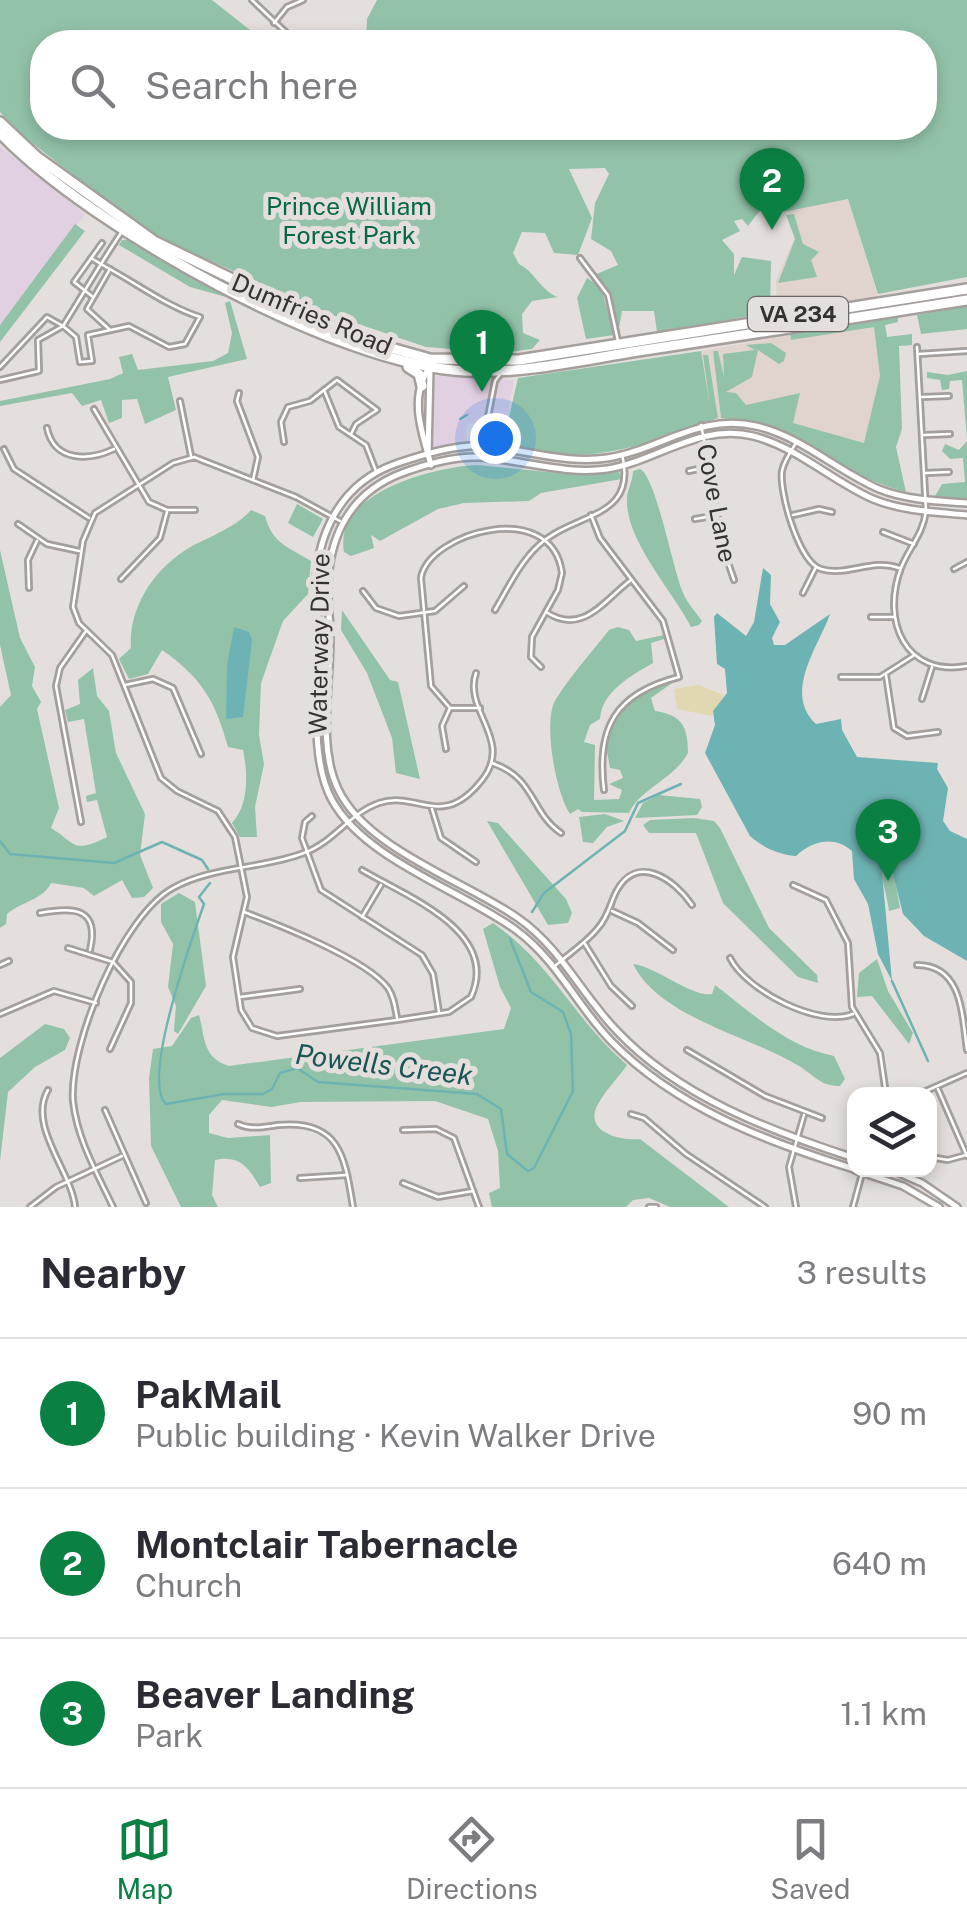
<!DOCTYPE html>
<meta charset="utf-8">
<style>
body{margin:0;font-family:"Public Sans",sans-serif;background:#f7f7f7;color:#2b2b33}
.controls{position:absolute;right:30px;bottom:30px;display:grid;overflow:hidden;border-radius:20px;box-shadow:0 5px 15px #0003}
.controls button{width:90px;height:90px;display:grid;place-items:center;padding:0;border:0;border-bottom:2px solid #e1e1e2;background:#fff;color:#2b2b33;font:50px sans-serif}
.you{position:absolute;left:495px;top:438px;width:35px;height:35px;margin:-25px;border:8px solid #fff;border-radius:50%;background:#1a73e8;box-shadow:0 0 0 15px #1a73e833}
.badge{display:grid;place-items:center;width:65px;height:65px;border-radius:50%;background:#0b8043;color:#fff;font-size:32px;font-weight:700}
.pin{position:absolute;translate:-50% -82px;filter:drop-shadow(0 2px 5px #0008)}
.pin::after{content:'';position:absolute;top:52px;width:35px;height:30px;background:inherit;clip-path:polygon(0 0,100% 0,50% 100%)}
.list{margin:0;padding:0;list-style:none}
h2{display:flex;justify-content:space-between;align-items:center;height:130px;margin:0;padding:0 40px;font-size:42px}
h2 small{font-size:32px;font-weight:400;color:#7c7c81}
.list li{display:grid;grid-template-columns:65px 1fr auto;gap:30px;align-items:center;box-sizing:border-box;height:150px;padding:0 40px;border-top:2px solid #e1e1e2}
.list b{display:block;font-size:38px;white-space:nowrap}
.list p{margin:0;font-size:32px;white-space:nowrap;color:#7c7c81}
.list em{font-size:32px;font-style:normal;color:#7c7c81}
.icon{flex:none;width:55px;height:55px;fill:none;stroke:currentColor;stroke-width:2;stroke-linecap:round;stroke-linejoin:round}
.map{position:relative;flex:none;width:967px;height:1207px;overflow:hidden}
.search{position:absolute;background:#fff;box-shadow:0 5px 15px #0003;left:30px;right:30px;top:30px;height:110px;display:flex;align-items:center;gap:25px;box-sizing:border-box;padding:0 35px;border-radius:40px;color:#7c7c81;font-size:38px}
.sheet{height:580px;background:#fff}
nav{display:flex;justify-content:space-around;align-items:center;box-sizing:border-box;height:140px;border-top:2px solid #e1e1e2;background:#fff;font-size:28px;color:#7c7c81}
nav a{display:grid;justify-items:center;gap:5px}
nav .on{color:#0b8043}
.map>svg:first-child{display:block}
</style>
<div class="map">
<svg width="967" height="1207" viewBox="0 0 967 1207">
<rect width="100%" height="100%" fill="#e4dfdc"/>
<g fill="#e1d0e2">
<path d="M 0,146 L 85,214 L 0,325 Z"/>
<path d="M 443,374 L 514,380 L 503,443 L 496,443 L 484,423 L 466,424 L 467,442 L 434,449 L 430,412 L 435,377 Z"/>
</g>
<g fill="#e0d4cc">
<path d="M 845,190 L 878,297 L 777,311 L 776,280 L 796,235 L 787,204 Z"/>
<path d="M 885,318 L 899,486 L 782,426 L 738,417 L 712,419 L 701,351 Z"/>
</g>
<g fill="#92c3a9">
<path d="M 0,0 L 212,0 L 265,42 L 42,42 L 42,128 L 924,128 L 924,42 L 366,42 L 367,19 L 377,0 L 967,0 L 967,277 L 878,294 L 848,199 L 783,212 L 779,207 L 777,212 C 759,205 759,213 748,226 L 742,219 L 734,221 L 740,231 L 722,240 L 734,254 L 734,275 L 742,257 L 771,261 L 770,312 L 632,338 L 657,332 L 654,311 L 622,311 L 618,334 L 611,296 L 594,275 L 618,265 L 611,251 L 591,239 L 595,203 L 609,174 L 605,168 L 569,169 L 592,218 L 578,255 L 554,253 L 545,233 L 522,232 L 513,253 L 519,264 C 535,272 542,292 558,297 L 532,301 L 522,314 L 523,333 L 540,340 L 532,349 L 502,353 L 426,347 L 326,313 L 169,242 L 130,219 L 14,129 L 0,112 Z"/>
<path d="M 794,214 L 803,244 L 819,252 L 811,260 L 817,277 L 778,283 L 795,239 L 786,215 Z"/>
<path d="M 75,224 L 85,231 L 0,342 L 0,325 Z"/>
<path d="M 122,240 L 129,240 L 226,297 L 190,287 L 119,245 Z"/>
<path d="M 587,278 L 601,287 L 614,335 L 586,339 L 577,298 Z"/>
<path d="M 230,301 L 247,359 L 168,377 L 176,410 L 145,424 L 137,399 L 122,400 L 122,418 L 109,423 L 101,400 L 82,406 L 72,393 L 0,406 L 0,401 L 110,379 L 123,373 L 119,357 L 132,354 L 138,370 L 213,361 L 228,353 L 232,333 L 225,303 Z"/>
<path d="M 967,306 L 967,329 L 921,334 L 917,315 Z"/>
<path d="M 898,315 L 898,322 L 885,325 L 887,337 L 912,334 L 912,345 L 899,346 L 902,429 L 896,447 L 906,492 C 838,475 797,423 721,418 L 713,351 L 718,351 L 724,377 L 723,354 L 755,350 L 746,345 L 771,343 L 786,353 L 784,361 L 779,364 L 758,350 L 752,377 L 726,392 L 736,393 L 746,405 L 800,393 L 793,423 L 864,443 L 880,376 L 874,327 L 791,340 L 790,333 Z"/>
<path d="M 701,351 L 710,406 L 703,355 L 708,355 L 718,418 C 650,444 576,472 503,443 L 518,378 Z"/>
<path d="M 967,371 L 967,439 L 962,380 L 950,381 L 949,389 L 942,390 L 940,380 L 927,378 L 927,372 L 948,375 Z"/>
<path d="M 967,441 L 967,499 L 935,496 L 942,484 L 965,482 L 963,458 L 950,459 L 942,451 L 945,444 L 959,450 Z"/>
<path d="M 477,465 L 578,475 L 619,472 L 622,479 L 541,493 L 529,501 L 464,503 L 438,509 L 380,541 L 371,535 L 374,548 L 351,556 L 344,552 C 333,492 434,467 477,465 Z"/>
<path d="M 640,469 C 657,478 672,569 684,595 C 688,604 696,612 702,621 L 699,625 L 691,627 C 674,593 627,542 627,502 C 626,492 633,481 633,471 Z"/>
<path d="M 297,504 L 323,519 L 313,537 L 288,523 Z"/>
<path d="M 251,510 L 265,516 C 272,543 288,547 311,561 L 308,594 L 283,621 L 261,683 L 259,735 L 264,764 L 255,807 L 257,837 L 240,837 L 232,823 C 249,805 248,773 243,750 L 228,747 C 215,701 203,679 162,650 L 148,674 L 129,679 L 119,659 L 131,648 C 128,607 155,567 192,546 C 212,536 237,526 251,510 Z"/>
<path d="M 0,550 L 20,638 L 35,667 L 32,686 L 41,702 L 37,709 L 59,808 L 51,828 C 75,842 72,855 107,837 L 97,800 L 87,802 L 86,796 L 96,793 L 84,719 L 68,722 L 65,710 L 80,704 L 78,680 L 93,668 L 97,696 L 109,711 L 116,753 L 145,814 L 140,855 L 153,888 L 144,897 L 132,898 L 122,880 L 94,896 L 84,888 L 51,883 C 44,899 21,902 7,914 L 6,924 L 0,928 L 0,707 L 11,695 L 0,645 Z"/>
<path d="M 342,610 L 390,680 L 398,682 L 420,779 L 396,773 L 392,738 L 367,673 L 341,630 Z"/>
<path d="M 618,627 L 629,630 L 636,641 L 664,635 L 664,639 L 651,643 L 653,663 C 631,676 602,691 600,719 L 590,725 L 584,742 L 595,745 L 594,800 L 619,799 L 622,790 L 609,784 L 623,778 L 620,770 L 610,768 L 605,741 C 619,709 641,687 675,681 L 651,698 L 655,711 C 681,715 688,725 688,753 C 673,780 641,788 629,813 L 582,812 L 578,809 L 570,814 C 556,794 542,720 556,699 C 571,675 592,652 609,630 Z"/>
<path d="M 659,795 L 700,799 L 702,807 L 697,815 L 635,818 L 643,803 Z"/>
<path d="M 605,814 L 624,821 L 607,827 L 593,843 L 583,842 L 579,817 Z"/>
<path d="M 694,818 L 714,821 L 720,828 L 769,928 L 817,975 L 818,983 L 798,977 L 723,903 L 696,833 L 649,833 L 643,825 L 650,820 Z"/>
<path d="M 487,821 L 498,823 L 566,899 L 572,913 L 568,923 L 548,925 Z"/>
<path d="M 889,846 L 900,908 L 889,911 C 887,890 873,862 889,846 Z"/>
<path d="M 179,893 L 195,902 L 206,986 L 178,1034 L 174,1031 L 176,1006 L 168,987 L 173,944 L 161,922 L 161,904 Z"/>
<path d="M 493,923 C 552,964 574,1019 627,1065 C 618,1078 604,1092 597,1106 C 584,1133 623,1141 640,1139 L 729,1207 L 670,1207 L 649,1198 L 633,1200 L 626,1207 L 492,1207 L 489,1193 L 500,1188 L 498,1151 L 488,1119 L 435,1101 L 301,1102 L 271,1107 L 222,1100 L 209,1115 L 209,1133 L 228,1138 L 270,1135 L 271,1183 L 260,1187 C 248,1167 240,1155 215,1160 L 212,1195 L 218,1207 L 181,1207 L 151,1146 L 149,1078 L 153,1049 L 172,1046 L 191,1018 L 199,1015 C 205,1036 202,1058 229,1066 L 504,1029 L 511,1008 L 500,987 L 483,929 Z"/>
<path d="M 877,959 L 888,991 L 913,1033 L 909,1044 L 872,996 L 857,997 L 859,973 Z"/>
<path d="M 633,964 C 657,967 693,998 712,994 L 715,985 C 753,1014 787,1047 834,1056 L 845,1079 L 840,1086 C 820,1086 815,1076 799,1066 C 750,1036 660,1018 633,964 Z"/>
<path d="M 45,1024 L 64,1029 L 70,1038 L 65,1050 L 35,1067 L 8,1092 L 0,1161 L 0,1058 Z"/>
</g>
<path fill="#e1d7b2" d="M 699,685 L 724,695 L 712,716 L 677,709 L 674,689 Z"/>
<g fill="#6eb3b3">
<path d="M 763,568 L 771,575 L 770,604 L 780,622 L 772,638 L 774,645 L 785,645 L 830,614 C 820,644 782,693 816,724 L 841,719 L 842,730 L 857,757 L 938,763 L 937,769 L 948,788 L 943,821 L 950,831 L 967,839 L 967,961 L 924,936 L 903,914 L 886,846 L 881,862 L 892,981 L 878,954 L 868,904 L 854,879 L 852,851 C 834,835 812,841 796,856 C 777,854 764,848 750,836 L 705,753 L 715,725 L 713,711 L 727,693 L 725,669 L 717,664 L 714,617 L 717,613 L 746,636 L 754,622 Z"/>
<path d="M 234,627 L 249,632 L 252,640 L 243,717 L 226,719 L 227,665 Z"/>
</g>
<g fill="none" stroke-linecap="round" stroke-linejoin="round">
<g stroke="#6eb3b3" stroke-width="2.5">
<path d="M 460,419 L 467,415"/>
<path d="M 0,841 L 10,854 L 114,863 L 162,842 L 202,860 L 208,869"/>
<path d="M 210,883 L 199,897 L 204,904 C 192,938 141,1081 166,1104 L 224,1094 L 263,1094 L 272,1089 L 280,1073 L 297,1068 L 318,1082 L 477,1094 L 501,1109 L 507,1154 L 528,1171 L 534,1168 L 573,1091 L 571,1034 L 563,1012 L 531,992 L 510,939"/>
<path d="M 532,912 L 544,893 L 625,831 L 638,803 L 681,784"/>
<path d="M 892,981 L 928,1061"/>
</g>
<g stroke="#a49f9c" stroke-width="8">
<g id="street">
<path d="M 252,0 L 296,42"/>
<path d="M 274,23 L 287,7 L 303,0"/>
<path d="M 91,258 C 96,261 101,264 106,267 C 136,283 168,307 200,317 L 185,344 L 169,347 L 129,326 L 88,335 L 92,361 L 80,362 L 76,337 L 63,326 C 82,296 100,264 121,233"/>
<path d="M 580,258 L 608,295 L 618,341"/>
<path d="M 93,297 L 74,282 L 102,243"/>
<path d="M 109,329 L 87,309 L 110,269"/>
<path d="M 917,347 L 926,511 C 923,535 909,547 901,568 C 881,621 905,677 967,666"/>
<path d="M 919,354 L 967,351"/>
<path d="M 0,367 L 47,317 L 63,326 L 38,340 L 39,371 L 0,380"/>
<path d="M 324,390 L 339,427 L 366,445 L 376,471"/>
<path d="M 239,393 L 237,401 L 258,457 L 253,480"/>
<path d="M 922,397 L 949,396"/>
<path d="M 180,401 L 191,456"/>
<path d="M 94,409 L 149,502 L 167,510 L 195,510"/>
<path d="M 701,425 C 712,476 716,531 734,580"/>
<path d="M 47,428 C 54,462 89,461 114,449"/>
<path d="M 924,435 L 950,434"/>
<path d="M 284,442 L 281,422 L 288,407 L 310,401 L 337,380 L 377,410 L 356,424 L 351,434"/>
<path d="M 796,443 C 791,451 784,461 782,471 C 779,492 799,563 821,569 C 847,577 872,558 899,568"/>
<path d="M 4,449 L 14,469 L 89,518"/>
<path d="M 497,458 L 499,436 L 487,422 L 495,381 L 501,373"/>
<path d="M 689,471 L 707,467"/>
<path d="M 926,473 L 949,472"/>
<path d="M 591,515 L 600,538 L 663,621 L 679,677 C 616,693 596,727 604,790"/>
<path d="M 793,515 L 819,509 L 832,512"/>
<path d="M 695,519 L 718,515"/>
<path d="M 340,521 L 296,497 L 194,457 L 173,463 L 95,513 L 83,541 L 73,607 L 79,623 L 112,655 L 161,778 L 177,791 L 218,811 L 235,837 L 247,897 L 233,957 L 241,1010 L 252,1028 L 277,1036 L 397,1020 L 449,1012 L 471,997 C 501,931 405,896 362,870"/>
<path d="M 18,524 L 47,544 L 79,551"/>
<path d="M 883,532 L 914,544"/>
<path d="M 954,569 L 967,562"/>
<path d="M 121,579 L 160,538 L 167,512"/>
<path d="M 29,588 L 28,560 L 37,541"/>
<path d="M 363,591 L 376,608 L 399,616 L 435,611 L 464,586"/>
<path d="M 803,593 L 816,567"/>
<path d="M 495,610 C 508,588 520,562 539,545 C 576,511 638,520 622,454"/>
<path d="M 546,612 C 583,636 604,600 631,580"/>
<path d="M 871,617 L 894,617"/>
<path d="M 886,675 L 894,728 L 907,736 L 938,732"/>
<path d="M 841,677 L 880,677 L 913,656"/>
<path d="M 125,685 L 153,679 L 173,688 L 201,754"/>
<path d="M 922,699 L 932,667"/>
<path d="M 480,708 L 450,708 L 431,686 L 421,578 C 428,533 552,497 562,573 L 558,590 L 532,637 L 531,657 L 541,667"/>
<path d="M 446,749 L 442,726 L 450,708"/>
<path d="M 492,763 C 536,778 530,812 561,833"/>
<path d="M 432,809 L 441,838 L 476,862"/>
<path d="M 312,816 L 305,822 L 302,838 L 321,890 L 422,955 L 433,974 L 439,1012"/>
<path d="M 81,822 L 56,686 L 60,668 L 86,631"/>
<path d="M 793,885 L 826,900 L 848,943 L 852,1007 L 880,1053 L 886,1094"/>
<path d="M 612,911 L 638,923 L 673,950"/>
<path d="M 244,912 C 279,925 366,959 388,988 C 394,997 395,1007 397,1018"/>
<path d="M 40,913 C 73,907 100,907 90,950"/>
<path d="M 362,917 L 381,885"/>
<path d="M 585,944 L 611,986 L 632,1006"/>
<path d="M 68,948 L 113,962 L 131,982 L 131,1003 L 110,1049"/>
<path d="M 730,958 C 746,990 818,1028 853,1014"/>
<path d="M 0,965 L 9,961"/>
<path d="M 556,965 C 570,953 587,942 598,928 C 608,917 610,904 616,892 C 637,852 675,880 692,905"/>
<path d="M 917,965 C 963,965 962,1016 967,1050"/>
<path d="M 240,997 L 300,989"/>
<path d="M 0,1014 L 54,991 L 96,1003"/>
<path d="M 687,1050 L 765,1096 L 822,1118"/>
<path d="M 938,1089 L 967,1156"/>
<path d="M 48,1090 C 27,1126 72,1172 75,1207"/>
<path d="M 888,1093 L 901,1094"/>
<path d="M 919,1094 L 967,1073"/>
<path d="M 105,1110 L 146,1203"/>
<path d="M 631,1114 L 644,1118 L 686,1154 L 765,1207"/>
<path d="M 238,1124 C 251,1130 264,1127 278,1125 C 340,1119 345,1157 353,1207"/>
<path d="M 403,1130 L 436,1129 L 454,1138 L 479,1207"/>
<path d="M 930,1157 L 948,1160 L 966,1155"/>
<path d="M 300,1178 L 346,1175"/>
<path d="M 403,1183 L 438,1197 L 473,1191"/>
<path d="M 30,1207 L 56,1187 L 122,1156"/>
<path d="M 113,1207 C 97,1173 77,1139 73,1101 C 69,1044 122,916 173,888 C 212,866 262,869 304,853 C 334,842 350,813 379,803 C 418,790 442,831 482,780 C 514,740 463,711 476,673"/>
<path d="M 649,1207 L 656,1207"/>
<path d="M 796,1207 L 789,1167 L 804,1115"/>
<path d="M 853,1207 L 863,1170"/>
</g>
</g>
<g stroke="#a49f9c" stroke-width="10">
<g id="secondary">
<path d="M 429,368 C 408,399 423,435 431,465"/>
<path d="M 428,455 L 430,369"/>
<path d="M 854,1158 C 771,1131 679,1097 617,1031 C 581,994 561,948 518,918 C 465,881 366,849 338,789 C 314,738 335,671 329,615 C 323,554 339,497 402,473 C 426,464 455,456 480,457 C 523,460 565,475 607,469 C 658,461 699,423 753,436 C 797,447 832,481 873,499 C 902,511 936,512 967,515"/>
<path d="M 854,1169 C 768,1142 676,1108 611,1041 C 577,1006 557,960 516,930 C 461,890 365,860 332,800 C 305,751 323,665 317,607 C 311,545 335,484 398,463 C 425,454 457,444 485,446 C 526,450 567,464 607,458 C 660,450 699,413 756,426 C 801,436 837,471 879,489 C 906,500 938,501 967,503"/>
<path d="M 855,1170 L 903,1186 L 939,1207"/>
<path d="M 892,1170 L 922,1183 L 957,1207"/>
</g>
</g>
<g stroke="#a49f9c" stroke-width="14">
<g id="highway">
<path d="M 0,122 L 37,157 L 154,241 L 352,337 L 430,359 L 519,360 L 967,289"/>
<path d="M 0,133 C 90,227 336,365 465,371 C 522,374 582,360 638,351 C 748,335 857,317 967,300"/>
<path d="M 408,367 L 419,374 L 422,386"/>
</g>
</g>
<use href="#street" stroke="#fff" stroke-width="2.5"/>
<use href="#secondary" stroke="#fff" stroke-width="5"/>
<use href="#highway" stroke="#fff" stroke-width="9"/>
</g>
<g text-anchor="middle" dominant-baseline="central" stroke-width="10" stroke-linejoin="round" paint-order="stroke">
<rect fill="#e4dfdc" stroke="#696664" stroke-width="2.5" x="748" y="297" width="100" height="34" rx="8"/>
<g font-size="22" font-weight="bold" fill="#343231">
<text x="798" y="314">VA 234</text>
</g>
<g font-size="25" fill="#046845" stroke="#e4dfdc">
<text x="349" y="206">Prince William<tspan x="349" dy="29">Forest Park</tspan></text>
</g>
<g font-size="25" fill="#343231" stroke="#e4dfdc">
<text transform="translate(312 314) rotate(23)">Dumfries Road</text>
<text transform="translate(717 503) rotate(79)">Cove Lane</text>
<text transform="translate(319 644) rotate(-89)">Waterway Drive</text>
</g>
<g font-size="28" font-style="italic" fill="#195555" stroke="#e4dfdc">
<text transform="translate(384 1064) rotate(7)">Powells Creek</text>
</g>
</g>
</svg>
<div class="controls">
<button><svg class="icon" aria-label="layers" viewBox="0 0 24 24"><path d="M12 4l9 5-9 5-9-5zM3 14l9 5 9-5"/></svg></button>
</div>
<div class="you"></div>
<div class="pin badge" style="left:482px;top:392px">1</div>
<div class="pin badge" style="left:772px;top:230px">2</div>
<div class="pin badge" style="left:888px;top:881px">3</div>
<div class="search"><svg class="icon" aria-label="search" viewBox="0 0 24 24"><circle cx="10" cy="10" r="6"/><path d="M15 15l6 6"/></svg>Search here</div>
</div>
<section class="sheet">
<h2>Nearby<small>3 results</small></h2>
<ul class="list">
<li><span class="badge">1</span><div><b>PakMail</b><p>Public building · Kevin Walker Drive</p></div><em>90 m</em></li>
<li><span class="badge">2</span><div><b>Montclair Tabernacle</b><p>Church</p></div><em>640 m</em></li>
<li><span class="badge">3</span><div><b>Beaver Landing</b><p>Park</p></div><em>1.1 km</em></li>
</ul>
</section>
<nav>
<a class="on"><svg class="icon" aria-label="map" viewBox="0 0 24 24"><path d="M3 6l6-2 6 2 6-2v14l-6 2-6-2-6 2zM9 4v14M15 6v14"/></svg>Map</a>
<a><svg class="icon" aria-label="directions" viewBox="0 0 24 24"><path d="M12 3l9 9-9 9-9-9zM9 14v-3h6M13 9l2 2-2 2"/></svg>Directions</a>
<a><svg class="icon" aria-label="saved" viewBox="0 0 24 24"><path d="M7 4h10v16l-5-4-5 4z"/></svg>Saved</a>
</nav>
